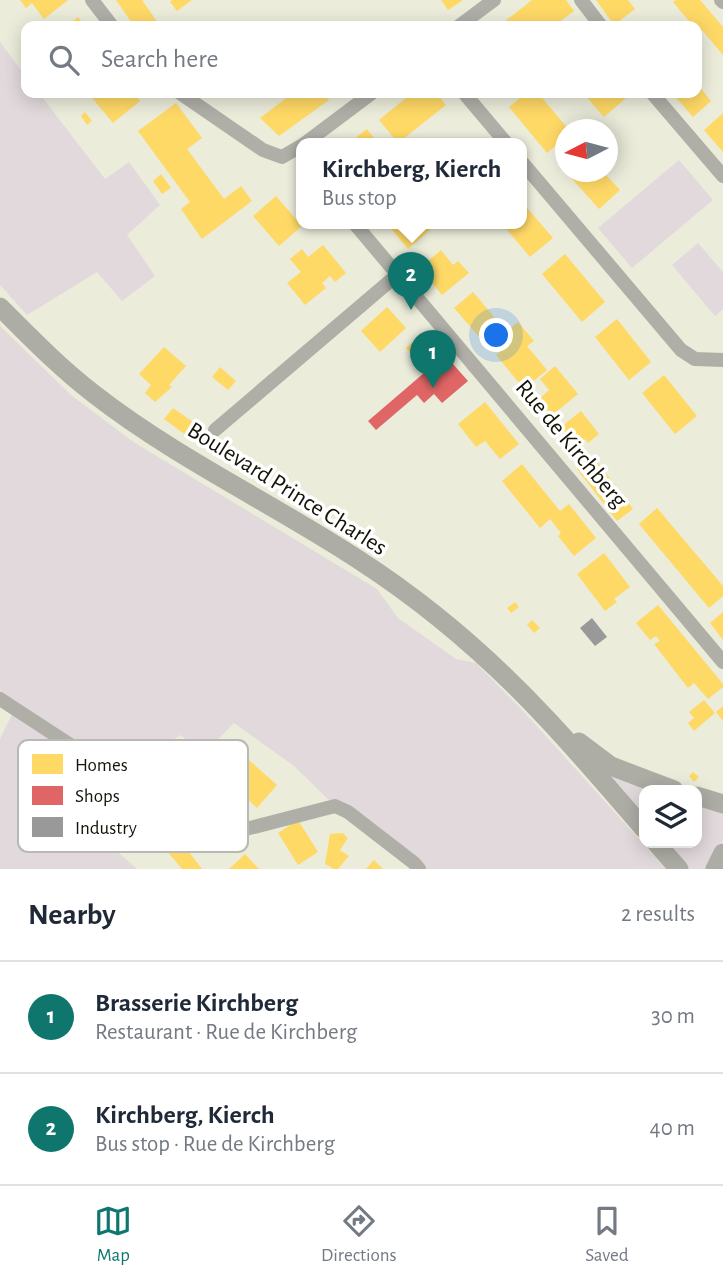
<!DOCTYPE html>
<meta charset="utf-8">
<style>
body{margin:0;font-family:"Alegreya Sans",sans-serif;background:#f2f2f3;color:#1f2937}
.controls{position:absolute;right:21px;bottom:21px;display:grid;overflow:hidden;border-radius:14px;box-shadow:0 4px 18px #0003}
.controls button{width:63px;height:63px;display:grid;place-items:center;padding:0;border:0;border-bottom:2px solid #e0e1e3;background:#fff;color:#1f2937;font:35px sans-serif}
.compass{position:absolute;left:555px;top:119px;width:63px;height:63px;border-radius:50%;background:#fff;box-shadow:0 4px 18px #0003;rotate:264deg}
.you{position:absolute;left:497px;top:336px;width:24px;height:24px;margin:-18px;border:5px solid #fff;border-radius:50%;background:#1a73e8;box-shadow:0 0 0 10px #1a73e833}
.badge{display:grid;place-items:center;width:46px;height:46px;border-radius:50%;background:#0f766e;color:#fff;font-size:23px;font-weight:700}
.pin{position:absolute;translate:-50% -58px;filter:drop-shadow(0 2px 4px #0008)}
.pin::after{content:'';position:absolute;top:37px;width:24px;height:21px;background:inherit;clip-path:polygon(0 0,100% 0,50% 100%)}
.popup{position:absolute;left:296px;top:138px;width:231px;height:91px;box-sizing:border-box;display:grid;place-content:center;border-radius:14px;background:#fff;filter:drop-shadow(0 2px 5px #0005);font-size:23px;white-space:nowrap;color:#747a83}
.popup b{font-size:26px;color:#1f2937}
.popup::after{content:'';position:absolute;left:50%;top:100%;margin-left:-14px;border:14px solid transparent;border-top-color:#fff}
.list{margin:0;padding:0;list-style:none}
h2{display:flex;justify-content:space-between;align-items:center;height:91px;margin:0;padding:0 28px;font-size:30px}
h2 small{font-size:23px;font-weight:400;color:#747a83}
.list li{display:grid;grid-template-columns:46px 1fr auto;gap:21px;align-items:center;box-sizing:border-box;height:112px;padding:0 28px;border-top:2px solid #e0e1e3}
.list b{display:block;font-size:26px;white-space:nowrap}
.list p{margin:0;font-size:23px;white-space:nowrap;color:#747a83}
.list em{font-size:23px;font-style:normal;color:#747a83}
.icon{flex:none;width:38px;height:38px;fill:none;stroke:currentColor;stroke-width:2;stroke-linecap:round;stroke-linejoin:round}
.map{position:relative;flex:none;width:723px;height:869px;overflow:hidden}
.search{position:absolute;background:#fff;box-shadow:0 4px 18px #0003;left:21px;right:21px;top:21px;height:77px;display:flex;align-items:center;gap:18px;box-sizing:border-box;padding:0 24px;border-radius:14px;color:#747a83;font-size:26px}
.sheet{height:315px;background:#fff}
nav{display:flex;justify-content:space-around;align-items:center;box-sizing:border-box;height:98px;border-top:2px solid #e0e1e3;background:#fff;font-size:19px;color:#747a83}
nav a{display:grid;justify-items:center;gap:4px}
nav .on{color:#0f766e}
.map>svg:first-child{display:block}
</style>
<div class="map">
<svg width="723" height="869" viewBox="0 0 723 869">
<rect width="100%" height="100%" fill="#ececdb"/>
<g fill="#e2d9dc">
<path d="M 0,42 L 26,77 L 26,93 L 39,93 L 105,179 L 129,162 L 160,205 L 127,235 L 155,276 L 122,301 L 97,272 L 27,315 L 0,285 Z"/>
<path d="M 679,160 L 713,200 L 632,268 L 598,228 Z"/>
<path d="M 698,243 L 723,272 L 723,309 L 715,316 L 672,265 Z"/>
<path d="M 0,326 L 71,395 L 135,443 L 377,589 L 398,618 L 456,659 L 476,663 L 525,713 L 666,869 L 419,869 L 335,806 L 294,766 L 234,723 L 203,755 L 181,735 L 77,794 L 90,827 L 137,869 L 0,869 L 0,739 L 15,708 L 0,699 Z"/>
<path d="M 611,774 L 649,790 L 644,790 L 644,819 L 611,779 Z"/>
<path d="M 697,804 L 723,809 L 723,840 L 715,851 L 709,869 L 688,869 L 665,843 L 697,843 Z"/>
</g>
<g fill="#ffd966">
<path d="M 20,0 L 68,0 L 44,19 L 32,3 L 26,8 Z"/>
<path d="M 116,0 L 142,0 L 160,26 L 134,26 Z"/>
<path d="M 172,0 L 192,0 L 177,11 L 170,2 Z"/>
<path d="M 441,0 L 463,0 L 448,10 Z"/>
<path d="M 532,0 L 566,0 L 574,11 L 554,26 L 499,26 Z"/>
<path d="M 596,0 L 628,0 L 635,9 L 614,25 Z"/>
<path d="M 676,0 L 700,0 L 723,27 L 723,55 L 702,30 L 699,33 L 697,26 L 693,26 L 673,2 Z"/>
<path d="M 78,17 L 85,26 L 67,26 Z"/>
<path d="M 697,84 L 711,101 L 693,117 L 672,93 L 697,93 Z"/>
<path d="M 88,93 L 133,93 L 140,101 L 113,123 Z"/>
<path d="M 293,93 L 323,93 L 329,100 L 279,136 L 260,118 Z"/>
<path d="M 412,93 L 436,93 L 446,105 L 398,143 L 379,120 Z"/>
<path d="M 526,93 L 538,93 L 569,130 L 566,130 L 566,137 L 547,153 L 509,107 Z"/>
<path d="M 583,93 L 621,93 L 626,98 L 604,117 Z"/>
<path d="M 176,103 L 202,138 L 187,149 L 224,199 L 241,186 L 252,201 L 202,239 L 181,209 L 190,202 L 138,131 Z"/>
<path d="M 85,112 L 92,121 L 87,125 L 81,116 Z"/>
<path d="M 723,113 L 723,152 L 704,130 Z"/>
<path d="M 367,129 L 379,144 L 348,144 Z"/>
<path d="M 566,172 L 603,172 L 620,190 L 599,209 Z"/>
<path d="M 161,174 L 171,188 L 162,194 L 153,181 Z"/>
<path d="M 276,196 L 302,226 L 279,246 L 253,216 Z"/>
<path d="M 521,201 L 553,238 L 530,257 L 502,224 L 521,224 Z"/>
<path d="M 387,224 L 427,224 L 431,229 L 408,249 Z"/>
<path d="M 323,245 L 346,273 L 335,282 L 330,276 L 322,283 L 326,288 L 305,305 L 287,283 L 301,272 L 290,259 L 302,249 L 308,257 Z"/>
<path d="M 441,250 L 453,265 L 458,261 L 469,273 L 442,295 L 420,268 Z"/>
<path d="M 565,254 L 605,302 L 582,322 L 542,274 Z"/>
<path d="M 473,292 L 500,324 L 481,339 L 454,308 Z"/>
<path d="M 387,307 L 406,328 L 380,352 L 361,331 Z"/>
<path d="M 617,319 L 651,362 L 629,380 L 595,337 Z"/>
<path d="M 518,322 L 534,341 L 527,346 L 547,370 L 524,389 L 496,355 L 511,342 L 504,333 Z"/>
<path d="M 422,334 L 444,356 L 427,371 L 406,348 Z"/>
<path d="M 164,347 L 186,366 L 169,385 L 172,387 L 155,402 L 145,393 L 151,385 L 139,374 Z"/>
<path d="M 555,366 L 578,394 L 550,417 L 537,401 L 549,390 L 540,379 Z"/>
<path d="M 220,367 L 236,381 L 228,390 L 212,377 Z"/>
<path d="M 664,375 L 697,416 L 675,434 L 642,393 Z"/>
<path d="M 485,402 L 519,444 L 500,459 L 485,441 L 476,447 L 458,424 Z"/>
<path d="M 173,408 L 196,424 L 187,436 L 164,419 Z"/>
<path d="M 581,411 L 599,434 L 588,443 L 585,439 L 579,444 L 571,434 L 568,436 L 561,427 Z"/>
<path d="M 593,456 L 633,509 L 617,521 L 577,469 Z"/>
<path d="M 522,464 L 560,511 L 569,504 L 596,538 L 574,556 L 558,536 L 561,533 L 550,519 L 540,528 L 502,481 Z"/>
<path d="M 657,508 L 723,586 L 723,596 L 709,608 L 639,524 Z"/>
<path d="M 604,553 L 630,587 L 614,599 L 617,602 L 605,611 L 577,574 Z"/>
<path d="M 515,602 L 519,607 L 511,613 L 507,608 Z"/>
<path d="M 658,605 L 723,684 L 723,687 L 708,699 L 694,683 L 688,688 L 654,644 L 660,641 L 656,636 L 650,640 L 636,623 Z"/>
<path d="M 723,612 L 723,640 L 710,623 Z"/>
<path d="M 532,620 L 540,628 L 534,633 L 527,625 Z"/>
<path d="M 704,700 L 715,713 L 694,731 L 688,723 L 694,718 L 689,712 Z"/>
<path d="M 723,706 L 723,721 L 716,712 Z"/>
<path d="M 157,756 L 172,766 L 167,774 L 195,791 L 187,804 L 151,781 L 159,767 L 152,763 Z"/>
<path d="M 249,760 L 277,785 L 257,808 L 244,796 L 247,793 L 231,779 Z"/>
<path d="M 693,772 L 699,777 L 694,782 L 689,776 Z"/>
<path d="M 91,790 L 142,815 L 146,807 L 161,815 L 153,832 L 148,829 L 143,838 L 126,830 L 123,837 L 90,821 L 96,809 L 85,804 Z"/>
<path d="M 298,820 L 318,852 L 298,865 L 278,833 Z"/>
<path d="M 343,833 L 348,838 L 340,850 L 349,856 L 338,869 L 334,869 L 325,864 L 330,834 Z"/>
<path d="M 175,834 L 202,869 L 182,869 L 162,845 Z"/>
<path d="M 245,854 L 259,869 L 229,869 Z"/>
<path d="M 374,860 L 383,869 L 366,869 Z"/>
</g>
<path fill="#e06666" d="M 445,355 L 468,381 L 442,403 L 434,394 L 424,403 L 417,395 L 376,430 L 368,421 Z"/>
<path fill="#999" d="M 592,618 L 607,637 L 595,646 L 580,628 Z"/>
<g fill="none" stroke-linecap="round" stroke-linejoin="round">
<g stroke="#afafa8" stroke-width="14">
<path d="M 92,0 L 112,26"/>
<path d="M 581,0 L 601,26"/>
<path d="M 721,0 L 723,2"/>
<path d="M 459,26 L 494,0"/>
<path d="M 180,93 L 263,150 L 282,157 L 301,146"/>
<path d="M 464,93 L 507,144"/>
<path d="M 652,93 L 723,176"/>
<path d="M 304,144 L 372,93"/>
<path d="M 521,161 L 681,350 L 695,359 L 723,360"/>
<path d="M 355,224 L 723,662"/>
<path d="M 215,430 L 397,275"/>
<path d="M 0,699 L 92,759 L 196,818 L 227,829 L 242,830 L 335,806 L 348,812 L 414,863 L 419,869"/>
</g>
<g stroke="#adada5" stroke-width="19">
<path d="M 0,307 C 30,337 60,368 94,394 C 176,458 272,503 359,560 C 427,604 491,659 546,718 C 580,754 612,792 644,829"/>
<path d="M 579,742 L 611,766 L 674,790"/>
<path d="M 697,796 L 723,804"/>
<path d="M 656,843 L 679,869"/>
<path d="M 715,869 L 723,853"/>
</g>
</g>
<g text-anchor="middle" dominant-baseline="central" stroke-width="7" stroke-linejoin="round" paint-order="stroke">
<g font-size="24" fill="#141409" stroke="#fff">
<text transform="translate(571 444) rotate(50)">Rue de Kirchberg</text>
<text transform="translate(287 489) rotate(32)">Boulevard Prince Charles</text>
</g>
</g>
<rect x="18" y="740" width="230" height="112" rx="10" fill="#fff" stroke="#b8b8b5" stroke-width="2"/>
<rect x="32" y="754" width="31" height="20" fill="#ffd966"/>
<rect x="32" y="786" width="31" height="19" fill="#e06666"/>
<rect x="32" y="817" width="31" height="20" fill="#999"/>
<g font-size="19" fill="#141409">
<text x="75" y="771">Homes</text>
<text x="75" y="802">Shops</text>
<text x="75" y="834">Industry</text>
</g>
</svg>
<div class="controls">
<button><svg class="icon" aria-label="layers" viewBox="0 0 24 24"><path d="M12 4l9 5-9 5-9-5zM3 14l9 5 9-5"/></svg></button>
</div>
<svg class="compass" viewBox="-18 -18 36 36"><path d="M0-13l5 13h-10z" fill="#e53935"/><path d="M0 13l5-13h-10z" fill="#747a83"/></svg>
<div class="you"></div>
<div class="pin badge" style="left:433px;top:388px">1</div>
<div class="pin badge" style="left:411px;top:310px">2</div>
<div class="popup"><b>Kirchberg, Kierch</b>Bus stop</div>
<div class="search"><svg class="icon" aria-label="search" viewBox="0 0 24 24"><circle cx="10" cy="10" r="6"/><path d="M15 15l6 6"/></svg>Search here</div>
</div>
<section class="sheet">
<h2>Nearby<small>2 results</small></h2>
<ul class="list">
<li><span class="badge">1</span><div><b>Brasserie Kirchberg</b><p>Restaurant · Rue de Kirchberg</p></div><em>30 m</em></li>
<li><span class="badge">2</span><div><b>Kirchberg, Kierch</b><p>Bus stop · Rue de Kirchberg</p></div><em>40 m</em></li>
</ul>
</section>
<nav>
<a class="on"><svg class="icon" aria-label="map" viewBox="0 0 24 24"><path d="M3 6l6-2 6 2 6-2v14l-6 2-6-2-6 2zM9 4v14M15 6v14"/></svg>Map</a>
<a><svg class="icon" aria-label="directions" viewBox="0 0 24 24"><path d="M12 3l9 9-9 9-9-9zM9 14v-3h6M13 9l2 2-2 2"/></svg>Directions</a>
<a><svg class="icon" aria-label="saved" viewBox="0 0 24 24"><path d="M7 4h10v16l-5-4-5 4z"/></svg>Saved</a>
</nav>
